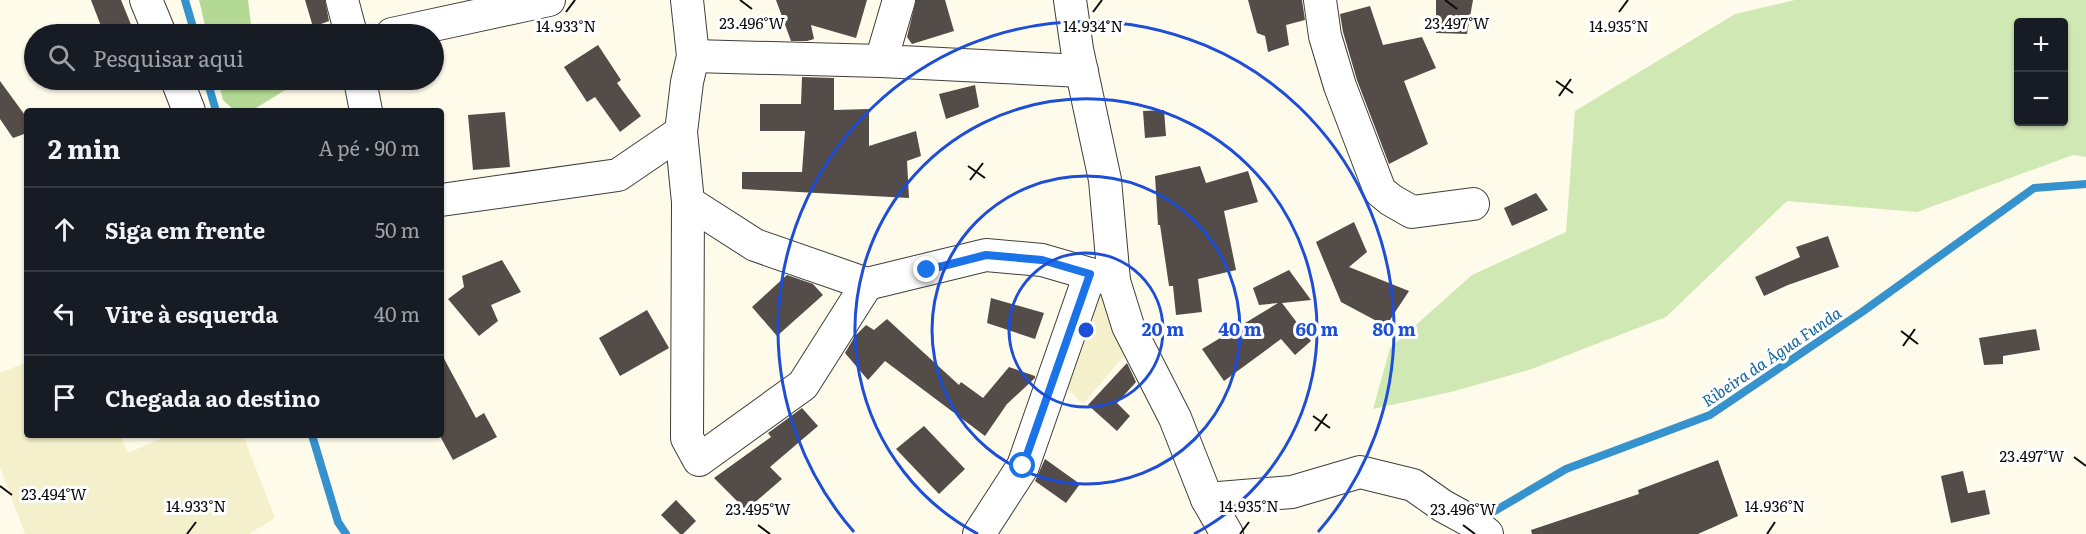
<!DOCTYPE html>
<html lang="pt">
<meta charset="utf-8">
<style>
body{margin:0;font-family:Literata,serif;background:#242831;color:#f1f3f6}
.controls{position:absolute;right:18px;top:18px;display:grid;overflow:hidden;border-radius:6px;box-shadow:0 2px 4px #0004}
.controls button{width:54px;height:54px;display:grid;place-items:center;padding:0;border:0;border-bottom:2px solid #363941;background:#171b24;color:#f1f3f6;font:30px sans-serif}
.stop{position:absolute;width:18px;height:18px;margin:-14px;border:4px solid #1a73e8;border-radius:50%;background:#fff}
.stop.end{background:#1a73e8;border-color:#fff;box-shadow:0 2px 6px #0008}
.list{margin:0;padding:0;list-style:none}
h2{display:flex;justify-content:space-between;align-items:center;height:78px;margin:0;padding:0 24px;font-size:26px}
h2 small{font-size:20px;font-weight:400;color:#9ea1a6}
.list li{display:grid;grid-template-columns:39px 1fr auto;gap:18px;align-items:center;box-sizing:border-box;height:84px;padding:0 24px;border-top:2px solid #363941}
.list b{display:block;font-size:22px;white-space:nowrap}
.list em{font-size:20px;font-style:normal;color:#9ea1a6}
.icon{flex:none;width:33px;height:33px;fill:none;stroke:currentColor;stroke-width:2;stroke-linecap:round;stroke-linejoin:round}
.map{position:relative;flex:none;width:2086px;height:534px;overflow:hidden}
.search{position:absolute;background:#171b24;box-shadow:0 2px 4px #0004;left:24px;top:24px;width:420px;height:66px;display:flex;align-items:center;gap:15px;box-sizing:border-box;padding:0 21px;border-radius:33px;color:#9ea1a6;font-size:22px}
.panel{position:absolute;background:#171b24;box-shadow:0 2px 4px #0004;left:24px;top:108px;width:420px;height:330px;border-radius:6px}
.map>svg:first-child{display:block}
</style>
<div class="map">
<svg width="2086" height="534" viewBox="0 0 2086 534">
<rect width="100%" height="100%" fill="#fffbea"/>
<g fill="#f4f0cb">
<path d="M 1095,292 L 1107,294 L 1128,351 L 1083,404 L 1062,383 Z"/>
<path d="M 27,362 L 27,435 L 120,435 L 128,453 L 168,435 L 243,435 L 275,518 L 249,534 L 25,534 L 0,467 L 0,373 Z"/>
</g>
<path fill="#d0e8b4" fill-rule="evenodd" d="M 1795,0 L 2086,0 L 2086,157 L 2073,155 L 1917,212 L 1787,201 L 1666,317 L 1529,370 L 1451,392 L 1373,409 L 1390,348 L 1472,275 L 1566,232 L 1575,111 L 1735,14 ZM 2018,22 L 2064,22 L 2064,122 L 2018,122 Z"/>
<g fill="#b4d994">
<path d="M 199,0 L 248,0 L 252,34 L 207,34 Z"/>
<path d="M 218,80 L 292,80 L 295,84 L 251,111 L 235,111 L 223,100 Z"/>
</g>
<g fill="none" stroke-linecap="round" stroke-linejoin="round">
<g stroke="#3692cc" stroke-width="8">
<path d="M 185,0 L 195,34"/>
<path d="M 207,80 L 216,111"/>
<path d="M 312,435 L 338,522 L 346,534"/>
<path d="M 1481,519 L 1566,469 L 1710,415 L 1862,312 L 2034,188 L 2086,184"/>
</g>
</g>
<g fill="#544c48">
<path d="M 91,0 L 121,0 L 132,27 L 114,34 L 104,34 Z"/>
<path d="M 305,0 L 325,0 L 329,21 L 313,27 Z"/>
<path d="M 776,0 L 867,0 L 856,38 L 811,25 L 814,39 L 807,41 L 791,41 Z"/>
<path d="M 916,0 L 945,0 L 954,31 L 912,44 L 907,37 Z"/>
<path d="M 1248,0 L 1302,0 L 1305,20 L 1286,25 L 1289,45 L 1268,52 L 1265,36 L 1257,33 Z"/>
<path d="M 1436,0 L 1473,0 L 1467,34 L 1436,33 Z"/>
<path d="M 1370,6 L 1383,45 L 1422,37 L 1436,68 L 1404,81 L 1428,144 L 1389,164 L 1357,80 L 1343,32 L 1340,14 Z"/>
<path d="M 598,45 L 621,80 L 617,83 L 641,116 L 620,132 L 595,97 L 587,102 L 564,67 Z"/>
<path d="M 802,77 L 834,78 L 834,110 L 869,109 L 869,146 L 916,131 L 921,156 L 907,161 L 909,198 L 742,189 L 742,172 L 802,172 L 805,131 L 760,131 L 760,104 L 801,104 Z"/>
<path d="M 0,81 L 27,118 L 27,133 L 13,138 L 0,119 Z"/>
<path d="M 975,85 L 979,107 L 946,119 L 939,94 Z"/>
<path d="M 1164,110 L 1166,136 L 1145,138 L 1143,111 Z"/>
<path d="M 505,112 L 510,167 L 473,170 L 468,115 Z"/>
<path d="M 1200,166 L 1206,183 L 1248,171 L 1258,202 L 1224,211 L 1236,270 L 1198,279 L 1202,312 L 1176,315 L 1173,286 L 1169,286 L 1160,225 L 1158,225 L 1155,176 Z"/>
<path d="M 1536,193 L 1548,210 L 1512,226 L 1504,208 Z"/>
<path d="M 1354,222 L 1367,252 L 1349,267 L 1409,291 L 1386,326 L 1341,302 L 1316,242 Z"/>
<path d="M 1828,236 L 1839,267 L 1788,285 L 1764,296 L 1755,277 L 1800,257 L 1796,247 Z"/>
<path d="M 502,260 L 521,292 L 491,305 L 498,321 L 479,336 L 448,299 L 464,287 L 462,276 Z"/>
<path d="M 1289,270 L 1311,300 L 1282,303 L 1311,341 L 1295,355 L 1281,339 L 1224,381 L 1202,349 L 1278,303 L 1259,305 L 1253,288 Z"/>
<path d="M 787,275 L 813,284 L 823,295 L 777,336 L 752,307 Z"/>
<path d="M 991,298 L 1044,313 L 1035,339 L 987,323 Z"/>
<path d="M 647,310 L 669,348 L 620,376 L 599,338 Z"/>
<path d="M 887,319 L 959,385 L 961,382 L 983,398 L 1009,367 L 1035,376 L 1035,378 L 1007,404 L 985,436 L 885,361 L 868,380 L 845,353 L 855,336 L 866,325 L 874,330 Z"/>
<path d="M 2036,329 L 2040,350 L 2003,356 L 2003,364 L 1984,365 L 1979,338 Z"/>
<path d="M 441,353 L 476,418 L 484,413 L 497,437 L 453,460 L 441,438 Z"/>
<path d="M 1127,363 L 1136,382 L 1117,403 L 1130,416 L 1117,431 L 1088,405 Z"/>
<path d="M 802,408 L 818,426 L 770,467 L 782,479 L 746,510 L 714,478 L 771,437 L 768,433 Z"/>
<path d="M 924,426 L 965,469 L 939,494 L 896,449 Z"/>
<path d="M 1045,459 L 1080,484 L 1066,503 L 1035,481 Z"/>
<path d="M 1718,460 L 1738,516 L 1698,534 L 1532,534 L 1531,530 L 1639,494 L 1638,490 Z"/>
<path d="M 1963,471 L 1968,493 L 1985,490 L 1990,514 L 1951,523 L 1941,476 Z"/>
<path d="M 676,500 L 696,521 L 683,534 L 680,534 L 661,515 Z"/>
</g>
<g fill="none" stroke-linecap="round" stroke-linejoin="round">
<g stroke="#3e3e3e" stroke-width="34">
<g id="minor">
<path d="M 146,0 L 160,34"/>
<path d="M 342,0 L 351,34"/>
<path d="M 687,0 L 693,56 L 687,82 L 681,132 L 688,202 L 755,245 L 867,284 L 986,255 L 1042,260 L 1114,281"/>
<path d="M 899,0 L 881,61 L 1082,71"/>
<path d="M 1070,0 L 1077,49 L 1105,180 L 1114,281 L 1128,326 L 1175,418 L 1207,499 L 1227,534"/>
<path d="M 1320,0 L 1325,36 L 1340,86 L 1380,191 L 1391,200 L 1412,212 L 1473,204"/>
<path d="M 392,34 L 549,0"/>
<path d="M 693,56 L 881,61"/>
<path d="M 177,80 L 189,111"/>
<path d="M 360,80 L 366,111"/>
<path d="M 441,200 L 618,175 L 681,132"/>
<path d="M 688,202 L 687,438 L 699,460 L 803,385 L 867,284"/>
<path d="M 1207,499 L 1292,492 L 1360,472 L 1413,485 L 1443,506 L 1474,523 L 1487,534"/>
<path d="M 979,534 L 1023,466 L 1090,274"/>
</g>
</g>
<use href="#minor" stroke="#fff" stroke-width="32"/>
</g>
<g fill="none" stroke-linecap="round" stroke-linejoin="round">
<path stroke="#1a73e8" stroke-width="8" d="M 927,270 L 986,255 L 1042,260 L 1090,274 L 1023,466"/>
</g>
<path fill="none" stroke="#0b0b0b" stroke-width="2" d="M 740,0 L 752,9M 1445,0 L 1457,9M 566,12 L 575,0M 1093,12 L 1102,0M 1619,12 L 1628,0M 1556,81 L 1573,93M 1559,96 L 1571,79M 968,166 L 985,178M 970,180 L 983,163M 1901,331 L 1918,344M 1903,346 L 1915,329M 1313,416 L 1330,428M 1315,431 L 1327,414M 2074,457 L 2086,466M 0,486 L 12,495M 758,525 L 770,534M 1463,525 L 1475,534M 187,534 L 196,522M 1240,534 L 1249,522M 1767,534 L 1775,522"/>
<g fill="none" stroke="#1d4ed8" stroke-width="3">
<circle cx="1086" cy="330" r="77"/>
<circle cx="1086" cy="330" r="154"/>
<path d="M978 534A231 231 0 1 1 1194 534"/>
<path d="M854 532A308 308 0 1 1 1318 532"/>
</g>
<g text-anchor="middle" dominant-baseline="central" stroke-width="6" stroke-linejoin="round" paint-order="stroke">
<g font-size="16" font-style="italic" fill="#16639c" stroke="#fff">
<text transform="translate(1771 356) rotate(-34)">Ribeira da Água Funda</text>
</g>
</g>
<g font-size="15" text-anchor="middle" fill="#0b0b0b" stroke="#fff" stroke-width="6" stroke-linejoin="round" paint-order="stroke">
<text x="752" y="29">23.496°W</text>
<text x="1457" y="29">23.497°W</text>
<text x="566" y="32">14.933°N</text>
<text x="1093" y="32">14.934°N</text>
<text x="1619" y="32">14.935°N</text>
<text x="2032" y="462">23.497°W</text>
<text x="54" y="500">23.494°W</text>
<text x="196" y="512">14.933°N</text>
<text x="1249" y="512">14.935°N</text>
<text x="1775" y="512">14.936°N</text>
<text x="758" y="515">23.495°W</text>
<text x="1463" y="515">23.496°W</text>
</g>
<circle cx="1086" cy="330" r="9" fill="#1d4ed8" stroke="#fff" stroke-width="3"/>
<g font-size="18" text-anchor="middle" font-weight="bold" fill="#1d4ed8" stroke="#fff" stroke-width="6" stroke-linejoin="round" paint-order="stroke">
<text x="1163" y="336">20 m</text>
<text x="1240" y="336">40 m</text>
<text x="1317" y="336">60 m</text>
<text x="1394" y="336">80 m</text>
</g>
</svg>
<div class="controls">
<button>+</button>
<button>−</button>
</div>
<div class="stop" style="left:1023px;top:466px"></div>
<div class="stop end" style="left:927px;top:270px"></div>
<div class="search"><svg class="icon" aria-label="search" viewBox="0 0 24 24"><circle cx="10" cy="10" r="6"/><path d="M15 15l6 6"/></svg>Pesquisar aqui</div>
<section class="panel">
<h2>2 min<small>A pé · 90 m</small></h2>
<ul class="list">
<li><svg class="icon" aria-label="ahead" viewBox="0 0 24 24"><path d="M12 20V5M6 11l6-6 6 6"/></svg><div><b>Siga em frente</b></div><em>50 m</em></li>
<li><svg class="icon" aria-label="left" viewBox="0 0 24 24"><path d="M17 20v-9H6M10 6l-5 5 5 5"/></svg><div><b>Vire à esquerda</b></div><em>40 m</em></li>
<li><svg class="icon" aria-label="arrive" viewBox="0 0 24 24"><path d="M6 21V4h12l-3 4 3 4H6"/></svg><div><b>Chegada ao destino</b></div></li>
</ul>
</section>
</div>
